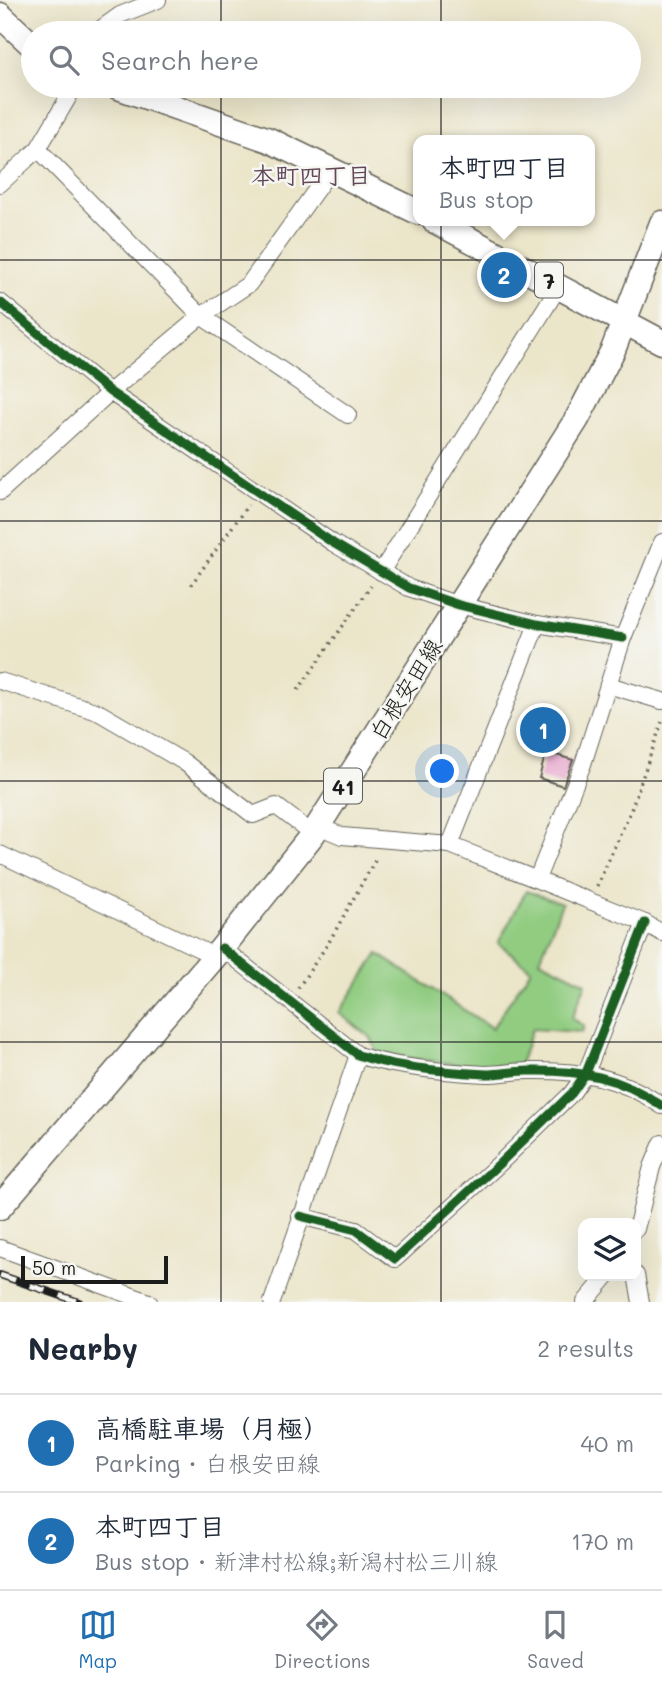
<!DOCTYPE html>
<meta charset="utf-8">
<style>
body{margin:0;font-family:Mali,"Klee One",sans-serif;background:#f6f6f7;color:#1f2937}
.controls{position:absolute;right:21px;bottom:21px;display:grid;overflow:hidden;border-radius:14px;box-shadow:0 7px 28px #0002}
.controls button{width:63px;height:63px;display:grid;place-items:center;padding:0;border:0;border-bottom:2px solid #e0e1e3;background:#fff;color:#1f2937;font:35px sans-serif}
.scale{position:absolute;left:21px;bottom:18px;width:147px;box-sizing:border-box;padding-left:7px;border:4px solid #1c1c1c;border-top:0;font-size:19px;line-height:24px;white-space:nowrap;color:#1c1c1c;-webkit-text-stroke:5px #f6f6f2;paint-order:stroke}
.you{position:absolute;left:443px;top:772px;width:24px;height:24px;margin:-18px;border:5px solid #fff;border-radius:50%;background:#1a73e8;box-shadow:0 0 0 10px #1a73e833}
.badge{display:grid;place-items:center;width:46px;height:46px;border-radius:50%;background:#1f6fb2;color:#fff;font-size:23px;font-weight:700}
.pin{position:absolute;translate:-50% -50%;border:4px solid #fff;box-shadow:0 2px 7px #0006}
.popup{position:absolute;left:413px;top:135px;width:182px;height:91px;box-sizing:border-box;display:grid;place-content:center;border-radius:14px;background:#fff;filter:drop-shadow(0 2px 5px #0005);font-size:23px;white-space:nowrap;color:#747a83}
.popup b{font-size:26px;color:#1f2937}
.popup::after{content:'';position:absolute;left:50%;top:100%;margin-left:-14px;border:14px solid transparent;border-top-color:#fff}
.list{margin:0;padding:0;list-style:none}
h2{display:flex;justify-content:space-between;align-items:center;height:91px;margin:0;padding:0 28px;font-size:30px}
h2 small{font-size:23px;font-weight:400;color:#747a83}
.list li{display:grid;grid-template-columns:46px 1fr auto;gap:21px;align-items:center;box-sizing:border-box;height:98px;padding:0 28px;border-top:2px solid #e0e1e3}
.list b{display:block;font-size:26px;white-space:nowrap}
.list p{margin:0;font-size:23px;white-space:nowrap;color:#747a83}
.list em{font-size:23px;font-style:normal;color:#747a83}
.icon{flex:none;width:38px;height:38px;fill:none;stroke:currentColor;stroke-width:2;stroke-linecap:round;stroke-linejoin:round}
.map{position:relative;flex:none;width:662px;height:1302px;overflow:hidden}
.search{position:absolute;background:#fff;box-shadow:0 7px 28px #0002;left:21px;right:21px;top:21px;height:77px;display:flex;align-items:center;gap:18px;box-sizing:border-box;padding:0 24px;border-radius:38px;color:#747a83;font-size:26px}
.sheet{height:287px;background:#fff}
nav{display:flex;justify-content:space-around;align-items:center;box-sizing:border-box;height:98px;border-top:2px solid #e0e1e3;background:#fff;font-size:19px;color:#747a83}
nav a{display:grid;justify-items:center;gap:4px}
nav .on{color:#1f6fb2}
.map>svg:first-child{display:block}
</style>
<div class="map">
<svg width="662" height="1302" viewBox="0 0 662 1302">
<rect width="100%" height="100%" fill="#f6f6f2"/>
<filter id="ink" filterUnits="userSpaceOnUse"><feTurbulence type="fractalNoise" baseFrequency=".0143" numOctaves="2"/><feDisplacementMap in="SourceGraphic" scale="14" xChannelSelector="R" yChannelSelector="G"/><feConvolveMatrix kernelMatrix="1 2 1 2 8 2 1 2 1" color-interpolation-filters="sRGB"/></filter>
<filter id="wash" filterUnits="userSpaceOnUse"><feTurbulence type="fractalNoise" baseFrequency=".00686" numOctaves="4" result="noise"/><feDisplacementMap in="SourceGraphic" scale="28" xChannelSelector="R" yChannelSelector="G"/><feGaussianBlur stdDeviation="1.57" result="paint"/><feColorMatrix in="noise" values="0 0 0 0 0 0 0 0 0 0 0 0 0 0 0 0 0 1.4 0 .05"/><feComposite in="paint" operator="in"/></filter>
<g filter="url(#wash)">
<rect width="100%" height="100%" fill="#ebe5c9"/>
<path fill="#91cc81" stroke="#56744e" stroke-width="2" d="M 526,891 L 562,903 L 540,960 L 586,983 L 572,1018 L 584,1026 L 582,1032 L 532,1029 L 520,1064 L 479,1067 L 378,1054 L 371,1038 L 339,1013 L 378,954 L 492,1028 L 531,969 L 498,943 Z"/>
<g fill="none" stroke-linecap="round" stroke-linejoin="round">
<path stroke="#47b3c5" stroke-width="6" d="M 643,1228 L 638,1252 L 643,1276"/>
</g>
<g id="blocks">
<path fill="#e59bc7" d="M 546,752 L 573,760 L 563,786 L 539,778 Z"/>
</g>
</g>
<g filter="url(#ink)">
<use href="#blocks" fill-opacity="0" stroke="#646259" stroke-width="2"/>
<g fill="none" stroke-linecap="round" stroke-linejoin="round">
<g stroke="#646259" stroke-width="18">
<g id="street">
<path d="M 95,33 L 120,15 L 158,0"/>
<path d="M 38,149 L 201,316 L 348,415"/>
<path d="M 0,184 L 38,149 L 75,86"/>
<path d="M 0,302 L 110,392 L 333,543 L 409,588 L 459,605 L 537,624 L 623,638"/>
<path d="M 0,492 L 110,392 L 201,316 L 249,284 L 331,169"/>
<path d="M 381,572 L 559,286"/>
<path d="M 0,681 L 98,712 L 184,762 L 253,815 L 276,806 L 313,834"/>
<path d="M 608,685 L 662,701"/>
<path d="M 318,826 L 342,836 L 450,845 L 645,923 L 662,933"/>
<path d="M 450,845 L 537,624"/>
<path d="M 0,854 L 214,956"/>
<path d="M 537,879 L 583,764 L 623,638 L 662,542"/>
<path d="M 222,948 L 358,1055 C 394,1068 447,1072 486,1074 C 500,1074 515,1071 529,1071 C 580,1070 620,1076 662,1106"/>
<path d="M 300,1216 L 356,1230 L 395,1259 L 500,1163 L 572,1093 L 586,1073 L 645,923"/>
<path d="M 636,1229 L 652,1167 L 662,1143"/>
<path d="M 0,1248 L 149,1302"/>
<path d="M 636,1275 L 641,1302"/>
<path d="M 272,1302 L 358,1055"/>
<path d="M 585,1302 L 607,1276"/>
</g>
</g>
<g stroke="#646259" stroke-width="27">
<g id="primary">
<path d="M 0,15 L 33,46"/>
<path d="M 115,86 L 269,140 L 418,212"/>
<path d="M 435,221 L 662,342"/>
<path d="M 0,1207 L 222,948 L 313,834 L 577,419 L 613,350 L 662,223"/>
</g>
</g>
<g stroke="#646259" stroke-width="3.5" stroke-dasharray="2 5" stroke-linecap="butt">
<path d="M 191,585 L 248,505"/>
<path d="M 298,690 L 371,586"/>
<path d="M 597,886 L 631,810 L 662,722"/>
<path d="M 298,988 L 329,942 L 377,857"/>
</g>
<use href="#street" stroke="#fff" stroke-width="16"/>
<use href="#primary" stroke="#fff" stroke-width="24"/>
<g stroke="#1c1c1c" stroke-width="8">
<path id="rail" d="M 0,1275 L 79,1302"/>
</g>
<use href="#rail" stroke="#f6f6f2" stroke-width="5" stroke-dasharray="16" stroke-linecap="butt"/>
<g stroke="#f6f6f2" stroke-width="13">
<g id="cycleway">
<path d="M 0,302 L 110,392 L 333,543 L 409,588 L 459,605 L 537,624 L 623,638"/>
<path d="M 222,948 L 358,1055 C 394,1068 447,1072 486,1074 C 500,1074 515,1071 529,1071 C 580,1070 620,1076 662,1106"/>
<path d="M 300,1216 L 356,1230 L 395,1259 L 500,1163 L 572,1093 L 586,1073 L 645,923"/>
</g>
</g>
<use href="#cycleway" stroke="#1b5e20" stroke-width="9"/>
</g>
</g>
<path fill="none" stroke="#1c1c1c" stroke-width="2" stroke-opacity="0.55" d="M 221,0 L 221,33M 441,0 L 441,33M 221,86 L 221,1302M 441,86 L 441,1302M 0,260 L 662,260M 0,521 L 662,521M 0,781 L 662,781M 0,1042 L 662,1042"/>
<g text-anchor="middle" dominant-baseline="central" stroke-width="5" stroke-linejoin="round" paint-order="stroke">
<g fill="#f6f6f2" stroke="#5d5d5c" stroke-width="2">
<rect x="535" y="262.5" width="28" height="35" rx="5"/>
<rect x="324" y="768.5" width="38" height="35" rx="5"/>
</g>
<g font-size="21" font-weight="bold" fill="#1c1c1c">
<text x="549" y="280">7</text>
<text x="343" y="786">41</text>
</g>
<g font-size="23" fill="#1c1c1c" stroke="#f6f6f2">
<text transform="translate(405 689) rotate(-58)">白根安田線</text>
</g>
<g font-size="24" font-weight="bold" fill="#624858" stroke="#f6f6f2">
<text x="311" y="174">本町四丁目</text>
</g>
</g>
</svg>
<div class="controls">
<button><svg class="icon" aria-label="layers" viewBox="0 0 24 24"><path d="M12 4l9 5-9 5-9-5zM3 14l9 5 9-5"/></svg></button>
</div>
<div class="scale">50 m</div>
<div class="you"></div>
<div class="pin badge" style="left:543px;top:730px">1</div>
<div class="pin badge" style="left:504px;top:275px">2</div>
<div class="popup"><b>本町四丁目</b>Bus stop</div>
<div class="search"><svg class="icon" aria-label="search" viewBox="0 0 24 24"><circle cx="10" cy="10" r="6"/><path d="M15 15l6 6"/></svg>Search here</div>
</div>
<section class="sheet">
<h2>Nearby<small>2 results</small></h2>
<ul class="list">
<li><span class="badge">1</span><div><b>高橋駐車場（月極）</b><p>Parking · 白根安田線</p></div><em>40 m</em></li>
<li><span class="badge">2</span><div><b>本町四丁目</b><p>Bus stop · 新津村松線;新潟村松三川線</p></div><em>170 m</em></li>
</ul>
</section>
<nav>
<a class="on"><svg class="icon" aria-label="map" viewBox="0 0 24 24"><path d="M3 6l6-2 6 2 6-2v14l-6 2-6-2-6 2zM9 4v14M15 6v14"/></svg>Map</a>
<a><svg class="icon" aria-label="directions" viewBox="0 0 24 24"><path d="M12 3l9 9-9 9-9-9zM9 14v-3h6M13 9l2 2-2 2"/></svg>Directions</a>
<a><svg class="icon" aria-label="saved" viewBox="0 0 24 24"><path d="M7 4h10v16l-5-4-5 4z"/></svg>Saved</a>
</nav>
